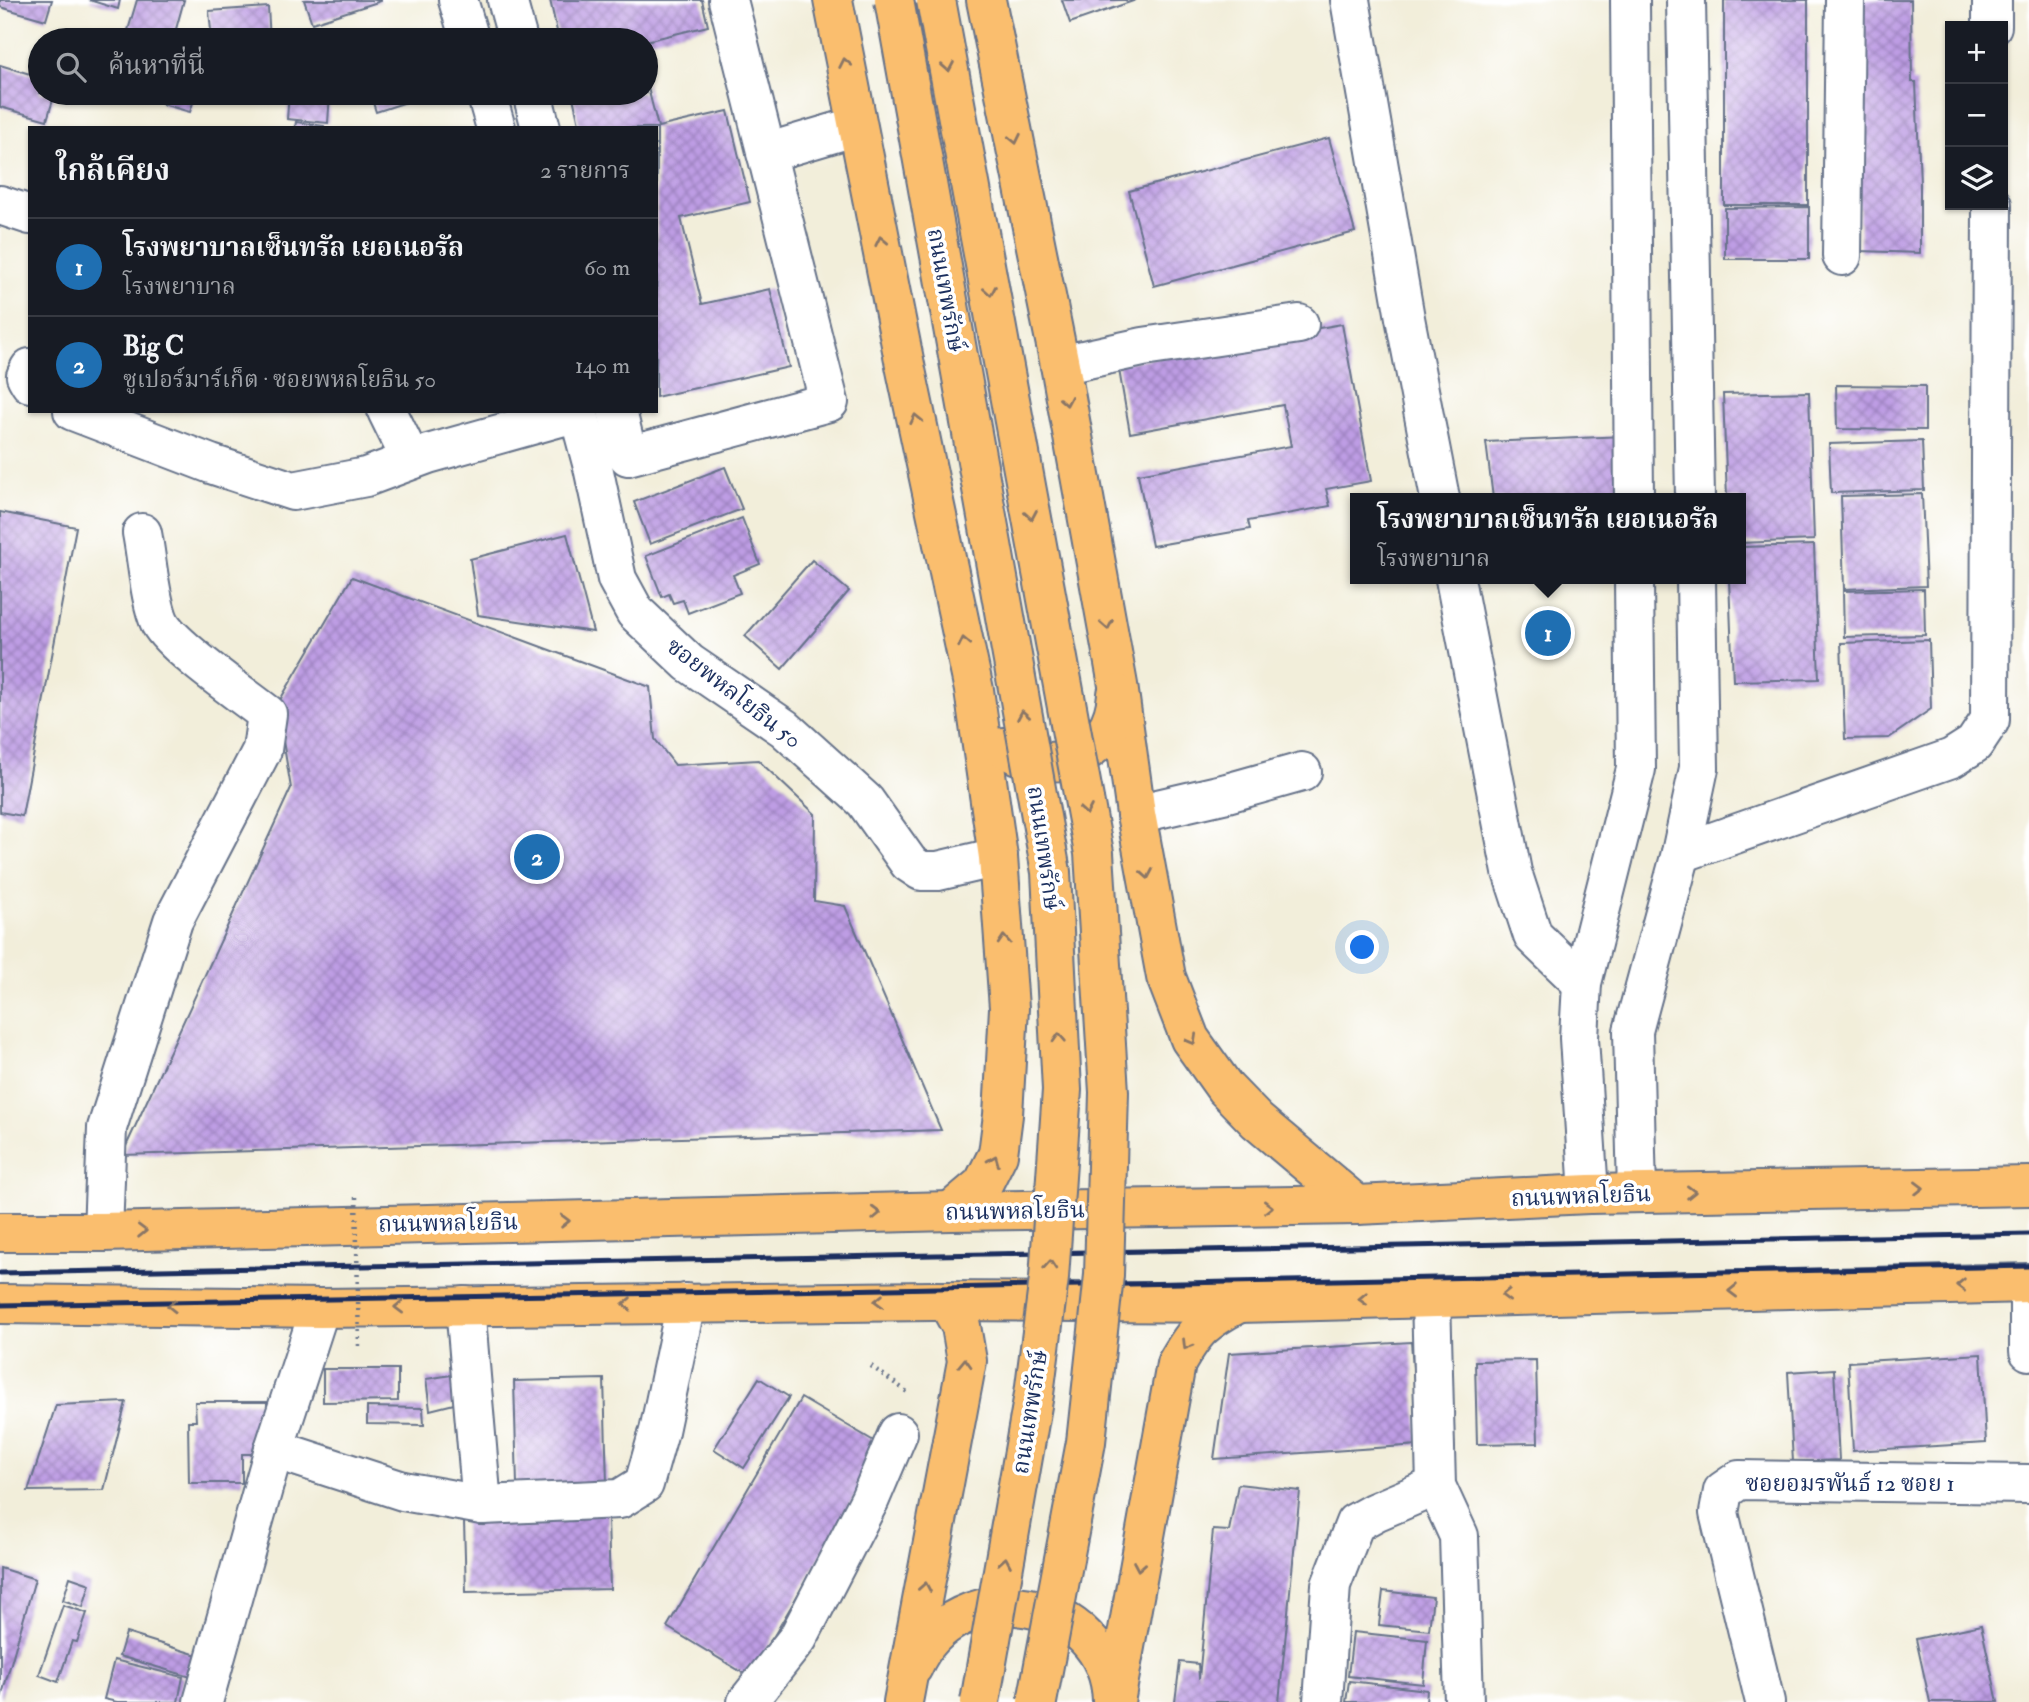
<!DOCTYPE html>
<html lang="th">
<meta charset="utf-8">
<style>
body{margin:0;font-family:"IM FELL Double Pica","Noto Serif Thai",serif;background:#242831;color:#f1f3f6}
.controls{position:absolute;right:21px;top:21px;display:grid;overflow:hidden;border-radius:0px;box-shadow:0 2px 5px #0004}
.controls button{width:63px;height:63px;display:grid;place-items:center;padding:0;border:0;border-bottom:2px solid #363941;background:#171b24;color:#f1f3f6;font:35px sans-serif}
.you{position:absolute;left:1363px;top:948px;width:24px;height:24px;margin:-18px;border:5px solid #fff;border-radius:50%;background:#1a73e8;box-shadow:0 0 0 10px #1a73e833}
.badge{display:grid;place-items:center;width:46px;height:46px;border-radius:50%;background:#1f6fb2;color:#fff;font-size:23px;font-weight:700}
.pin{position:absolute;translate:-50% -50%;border:4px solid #fff;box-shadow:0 2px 7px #0006}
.popup{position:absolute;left:1350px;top:493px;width:396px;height:91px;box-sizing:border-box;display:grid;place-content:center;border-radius:0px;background:#171b24;filter:drop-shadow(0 2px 5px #0005);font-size:23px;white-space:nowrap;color:#9ea1a6}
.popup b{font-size:26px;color:#f1f3f6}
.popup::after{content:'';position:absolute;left:50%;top:100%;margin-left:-14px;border:14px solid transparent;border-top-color:#171b24}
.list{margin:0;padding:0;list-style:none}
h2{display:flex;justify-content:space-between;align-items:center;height:91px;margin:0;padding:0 28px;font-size:30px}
h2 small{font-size:23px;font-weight:400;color:#9ea1a6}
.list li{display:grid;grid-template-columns:46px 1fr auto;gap:21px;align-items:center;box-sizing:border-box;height:98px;padding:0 28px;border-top:2px solid #363941}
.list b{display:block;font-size:26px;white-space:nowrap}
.list p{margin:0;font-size:23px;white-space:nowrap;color:#9ea1a6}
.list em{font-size:23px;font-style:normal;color:#9ea1a6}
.icon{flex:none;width:38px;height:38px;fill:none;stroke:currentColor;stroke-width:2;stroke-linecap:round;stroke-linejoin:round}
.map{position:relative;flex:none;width:2029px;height:1702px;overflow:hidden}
.search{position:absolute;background:#171b24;box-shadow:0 2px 5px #0004;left:28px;top:28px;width:630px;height:77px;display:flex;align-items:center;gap:18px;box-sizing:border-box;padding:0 24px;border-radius:38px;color:#9ea1a6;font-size:26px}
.panel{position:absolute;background:#171b24;box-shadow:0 2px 5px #0004;left:28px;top:126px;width:630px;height:287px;border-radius:0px}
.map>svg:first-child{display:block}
</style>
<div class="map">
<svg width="2029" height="1702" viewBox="0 0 2029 1702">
<defs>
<pattern id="building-cross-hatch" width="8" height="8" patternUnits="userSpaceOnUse" patternTransform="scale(1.75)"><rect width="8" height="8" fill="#be9de4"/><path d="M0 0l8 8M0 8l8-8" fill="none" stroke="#9a80bc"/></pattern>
</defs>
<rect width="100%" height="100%" fill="#fff"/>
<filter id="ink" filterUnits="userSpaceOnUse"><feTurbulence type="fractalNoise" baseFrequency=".0143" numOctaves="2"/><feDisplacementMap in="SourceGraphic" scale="14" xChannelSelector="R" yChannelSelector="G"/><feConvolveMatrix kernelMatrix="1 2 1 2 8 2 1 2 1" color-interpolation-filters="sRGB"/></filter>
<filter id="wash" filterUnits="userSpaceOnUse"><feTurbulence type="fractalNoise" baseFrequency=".00686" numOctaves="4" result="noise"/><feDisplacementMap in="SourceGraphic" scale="28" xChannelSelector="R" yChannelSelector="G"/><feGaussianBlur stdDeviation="1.57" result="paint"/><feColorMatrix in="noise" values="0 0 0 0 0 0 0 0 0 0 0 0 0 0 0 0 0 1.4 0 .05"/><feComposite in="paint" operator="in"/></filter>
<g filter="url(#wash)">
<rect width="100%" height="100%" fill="#f2eeda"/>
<g id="blocks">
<g fill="url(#building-cross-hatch)">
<path d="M 0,0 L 52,0 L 46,20 L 0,7 Z"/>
<path d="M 89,0 L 120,0 L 118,9 Z"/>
<path d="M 137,0 L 184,0 L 173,40 L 136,40 L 126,37 Z"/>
<path d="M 304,0 L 381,0 L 381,1 L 312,23 Z"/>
<path d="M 550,0 L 702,0 L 708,26 L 646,41 L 559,40 Z"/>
<path d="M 1062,0 L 1136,0 L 1070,23 Z"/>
<rect x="1724" y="0" width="84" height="205"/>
<path d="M 1855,0 L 1911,0 L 1912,82 L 1916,82 L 1920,184 L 1920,253 L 1860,251 Z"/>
<path d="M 268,7 L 270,40 L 212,40 L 209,11 Z"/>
<path d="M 0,65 L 40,77 L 40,93 L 55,93 L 47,120 L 0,107 Z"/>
<path d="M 646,80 L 658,127 L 728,111 L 750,202 L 681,218 L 702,304 L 770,289 L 789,367 L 656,397 L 657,128 L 580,128 L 572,93 L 646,93 Z"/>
<path d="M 165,93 L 196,93 L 190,112 L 162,104 Z"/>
<path d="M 289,93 L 330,93 L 328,123 L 287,119 Z"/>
<path d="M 370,93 L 434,93 L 376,112 Z"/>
<path d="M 296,122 L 324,126 L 324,128 L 295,128 Z"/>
<path d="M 1329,138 L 1355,232 L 1154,286 L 1129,191 Z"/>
<path d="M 1809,207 L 1809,259 L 1725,259 L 1725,208 Z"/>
<path d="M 1342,324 L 1371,481 L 1326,489 L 1330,506 L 1248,521 L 1250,529 L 1152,546 L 1138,474 L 1291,446 L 1283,405 L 1130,433 L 1118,364 Z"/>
<path d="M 1836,385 L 1925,386 L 1925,430 L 1837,429 Z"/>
<path d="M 1809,392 L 1814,540 L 1740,543 L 1740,498 L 1727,498 L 1723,394 Z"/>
<path d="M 1624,436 L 1625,498 L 1493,498 L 1486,442 Z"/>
<path d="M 1922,441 L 1924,490 L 1831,493 L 1829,444 Z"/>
<path d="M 725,467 L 742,509 L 650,544 L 634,502 Z"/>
<path d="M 1922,494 L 1926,586 L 1844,589 L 1841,496 Z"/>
<path d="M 0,512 L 76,527 L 22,816 L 0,812 Z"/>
<path d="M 742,518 L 760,564 L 733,575 L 740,593 L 688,613 L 683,600 L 673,603 L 669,594 L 662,597 L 646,556 Z"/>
<path d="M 567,534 L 593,632 L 478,615 L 470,559 Z"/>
<path d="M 1814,545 L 1819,679 L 1733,681 L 1729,579 L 1740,579 L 1740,547 Z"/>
<path d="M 812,560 L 849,591 L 782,669 L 745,636 Z"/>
<path d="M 352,577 L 650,687 L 655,739 L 675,765 L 758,760 L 815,814 L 814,901 L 845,906 L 941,1130 L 122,1155 L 291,788 L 277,705 Z"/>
<path d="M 1924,589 L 1925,635 L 1844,637 L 1843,591 Z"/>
<path d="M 1929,640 L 1931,709 L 1889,738 L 1845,739 L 1841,643 Z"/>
<path d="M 1411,1342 L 1419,1445 L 1214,1459 L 1229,1353 Z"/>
<path d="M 1981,1354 L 1986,1443 L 1853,1451 L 1848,1362 Z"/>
<path d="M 1536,1360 L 1538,1443 L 1477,1444 L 1475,1361 Z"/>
<path d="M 323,1369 L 398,1369 L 398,1401 L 323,1402 Z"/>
<path d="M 1834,1369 L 1839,1460 L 1793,1462 L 1788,1372 Z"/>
<path d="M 464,1373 L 466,1401 L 430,1410 L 426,1379 Z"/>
<path d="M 759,1378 L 789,1397 L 744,1468 L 714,1449 Z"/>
<path d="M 604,1379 L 610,1589 L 466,1592 L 463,1486 L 517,1485 L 514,1381 Z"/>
<path d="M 801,1398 L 884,1447 L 750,1677 L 667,1627 Z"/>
<path d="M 126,1402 L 104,1490 L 28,1491 L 56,1405 Z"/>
<path d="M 195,1402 L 267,1402 L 267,1454 L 242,1454 L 242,1483 L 189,1483 L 188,1421 L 196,1421 Z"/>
<path d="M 367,1407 L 423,1408 L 424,1425 L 367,1424 Z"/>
<path d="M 1238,1484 L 1300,1491 L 1279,1702 L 1175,1702 L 1180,1662 L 1198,1664 L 1199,1679 L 1213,1530 L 1229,1531 Z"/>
<path d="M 0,1568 L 35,1579 L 1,1698 L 0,1697 Z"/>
<path d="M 70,1577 L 90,1584 L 83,1607 L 63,1600 Z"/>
<path d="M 1383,1591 L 1433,1597 L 1429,1630 L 1379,1625 Z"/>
<path d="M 63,1605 L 87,1613 L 77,1642 L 72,1641 L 58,1682 L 39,1675 Z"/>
<path d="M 1981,1625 L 1998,1702 L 1930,1702 L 1916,1639 Z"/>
<path d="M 1353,1632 L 1427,1640 L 1423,1684 L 1348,1676 Z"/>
<path d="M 126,1633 L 197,1655 L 191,1677 L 119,1656 Z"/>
<path d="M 114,1660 L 183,1677 L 178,1702 L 117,1702 L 104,1699 Z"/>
<path d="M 1349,1681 L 1427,1690 L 1426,1702 L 1346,1702 Z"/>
</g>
</g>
</g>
<g filter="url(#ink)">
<use href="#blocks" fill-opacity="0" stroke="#667289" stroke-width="2"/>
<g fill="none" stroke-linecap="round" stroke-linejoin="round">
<g stroke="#667289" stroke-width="42">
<g id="minor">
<path d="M 458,0 L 470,40"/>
<path d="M 507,0 L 518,40"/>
<path d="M 1350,0 L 1405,318 L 1440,498"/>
<path d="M 1630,0 L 1634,498"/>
<path d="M 1686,0 L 1695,498"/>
<path d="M 1992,26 L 1992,0"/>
<path d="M 486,93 L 496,128"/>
<path d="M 532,93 L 541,128"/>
<path d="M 766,153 L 857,126"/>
<path d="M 0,205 L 30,215"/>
<path d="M 1842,256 L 1845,0"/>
<path d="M 1060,365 L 1143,347 L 1299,324"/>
<path d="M 30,368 L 26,376 L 30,383"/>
<path d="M 73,411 L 211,464 L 293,491 L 366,477 L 428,454 L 578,412"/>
<path d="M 387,411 L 411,460"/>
<path d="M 578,411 L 593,467 L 617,579 L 635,612 L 689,663 L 784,728 L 865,801 L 909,863 L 921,871 L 938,871 L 998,857"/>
<path d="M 617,411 L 628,456 L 829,402 L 728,0"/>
<path d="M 1455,579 L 1512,872 L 1533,936 L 1582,983"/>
<path d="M 1136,814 L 1227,793 L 1302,772"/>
<path d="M 1681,853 L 1952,758 L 1974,744 L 1990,720 L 1992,205"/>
<path d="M 1637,1193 L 1633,1031 L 1681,853 L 1699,768 L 1696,579"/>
<path d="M 1589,1194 L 1579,1038 L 1582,983 L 1636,769 L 1634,579"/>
<path d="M 103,1232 L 107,1128 L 173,921 L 262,750 L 267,714 C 243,695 173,647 160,623 C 150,602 147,558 142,533"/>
<path d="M 2029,1283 L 2029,1351"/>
<path d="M 1431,1297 L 1436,1486 L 1459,1536 L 1464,1702"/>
<path d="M 465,1306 L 482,1505"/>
<path d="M 274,1449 L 403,1491 L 482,1505 L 620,1499 L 644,1484 L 659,1431 L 686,1303"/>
<path d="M 203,1702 L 274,1449 L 320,1308"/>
<path d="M 747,1702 L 798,1638 L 870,1499 L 898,1433"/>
<path d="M 1323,1702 L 1331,1585 L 1355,1523 L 1375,1512 L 1436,1486"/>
<path d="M 1765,1702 L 1719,1513 L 1723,1491 L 1739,1480 L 2029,1484"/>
</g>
</g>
<g stroke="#667289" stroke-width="42">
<g id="major">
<path d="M 833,0 L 906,370 L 974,690 L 998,857 L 1009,1008 L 1003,1115 L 998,1154 L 983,1184 L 951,1211"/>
<path d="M 986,0 L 1060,365 L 1118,685 L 1136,814 L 1166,977 L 1190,1039 L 1225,1088 L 1257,1121 L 1357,1205"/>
<path d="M 1003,747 C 1053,780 1113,756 1117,694"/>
<path d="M 0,1232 L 103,1232 L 951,1211 L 1357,1205 L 1589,1194 L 2029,1186"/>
<path d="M 0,1304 L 320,1308 L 933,1301 L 1239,1303 L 2029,1283"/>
<path d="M 913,1667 C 955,1569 1109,1595 1112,1701"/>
<path d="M 903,1702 L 967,1361 L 961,1326 L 947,1301"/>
<path d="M 1115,1702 L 1176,1364 C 1195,1330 1204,1321 1239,1303"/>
</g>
</g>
<path stroke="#667289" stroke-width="4.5" stroke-dasharray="2 5" stroke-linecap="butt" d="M 871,1366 L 910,1394"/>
<use href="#minor" stroke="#fff" stroke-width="38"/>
<use href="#major" stroke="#fabe6e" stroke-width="38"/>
<g stroke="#1b2f5e" stroke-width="5">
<path d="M 0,1273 L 2029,1234"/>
<path d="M 0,1305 L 836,1290 L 2029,1266"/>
</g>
<g stroke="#667289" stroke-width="42" stroke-linecap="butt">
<g id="major-bridge">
<path d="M 894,0 L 1051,872 L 1062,1090 L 1049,1278 L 1034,1394 L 980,1702"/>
<path d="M 936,0 L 1094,853 L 1109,1092 L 1104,1275 L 1086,1442 L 1037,1702"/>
</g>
</g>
<path stroke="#667289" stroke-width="4.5" stroke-dasharray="2 5" stroke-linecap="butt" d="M 356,1197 L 359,1347"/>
<use href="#major-bridge" stroke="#fabe6e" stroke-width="38"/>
</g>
<defs><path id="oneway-chevron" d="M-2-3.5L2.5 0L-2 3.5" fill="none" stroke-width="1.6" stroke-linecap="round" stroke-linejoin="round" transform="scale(1.75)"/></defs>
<g stroke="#8a7666">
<use href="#oneway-chevron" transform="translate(845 63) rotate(-101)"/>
<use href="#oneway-chevron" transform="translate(948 67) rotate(80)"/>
<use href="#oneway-chevron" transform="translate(1015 139) rotate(78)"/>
<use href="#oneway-chevron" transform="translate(881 241) rotate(-102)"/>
<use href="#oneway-chevron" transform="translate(990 291) rotate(80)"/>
<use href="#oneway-chevron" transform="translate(1066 401) rotate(80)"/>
<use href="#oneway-chevron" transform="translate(916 419) rotate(-102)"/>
<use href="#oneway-chevron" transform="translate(1031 515) rotate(80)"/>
<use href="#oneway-chevron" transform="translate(1107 625) rotate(80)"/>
<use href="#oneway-chevron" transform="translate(964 642) rotate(-102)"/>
<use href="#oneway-chevron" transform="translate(1023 715) rotate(-100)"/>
<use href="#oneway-chevron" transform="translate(1086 810) rotate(80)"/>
<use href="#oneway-chevron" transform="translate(1147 874) rotate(80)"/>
<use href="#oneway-chevron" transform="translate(1004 940) rotate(-94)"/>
<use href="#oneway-chevron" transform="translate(1059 1038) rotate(-93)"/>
<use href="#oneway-chevron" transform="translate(1192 1040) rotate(61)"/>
<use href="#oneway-chevron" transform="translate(994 1160) rotate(-68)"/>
<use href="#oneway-chevron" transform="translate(1919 1188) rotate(-1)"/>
<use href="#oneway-chevron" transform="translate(1691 1192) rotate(-1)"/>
<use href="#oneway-chevron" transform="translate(1268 1207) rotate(-1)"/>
<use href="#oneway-chevron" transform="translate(876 1213) rotate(-2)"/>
<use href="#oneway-chevron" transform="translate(565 1221) rotate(-1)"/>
<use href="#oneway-chevron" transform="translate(142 1231) rotate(-1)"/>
<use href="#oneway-chevron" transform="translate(1050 1265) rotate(-86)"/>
<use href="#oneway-chevron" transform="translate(1961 1285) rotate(179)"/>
<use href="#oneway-chevron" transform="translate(1733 1291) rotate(179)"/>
<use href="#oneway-chevron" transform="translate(1506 1295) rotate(179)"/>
<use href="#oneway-chevron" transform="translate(1363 1299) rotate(178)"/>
<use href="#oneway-chevron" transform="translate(879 1301) rotate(179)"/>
<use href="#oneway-chevron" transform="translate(627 1304) rotate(179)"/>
<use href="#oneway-chevron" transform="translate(172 1306) rotate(-179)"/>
<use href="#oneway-chevron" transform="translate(399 1307) rotate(179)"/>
<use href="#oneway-chevron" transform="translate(1187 1345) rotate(121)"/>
<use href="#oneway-chevron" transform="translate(965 1363) rotate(-88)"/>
<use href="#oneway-chevron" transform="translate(1005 1562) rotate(-80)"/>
<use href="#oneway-chevron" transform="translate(1139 1566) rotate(100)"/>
<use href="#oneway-chevron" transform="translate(925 1587) rotate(-80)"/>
</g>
</g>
<g text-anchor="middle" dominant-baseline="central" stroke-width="7" stroke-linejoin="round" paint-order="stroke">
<g font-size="23" fill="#1b2f5e" stroke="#fff">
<text transform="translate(946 290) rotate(80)">ถนนเทพรักษ์</text>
<text transform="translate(734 693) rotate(38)">ซอยพหลโยธิน 50</text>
<text transform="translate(1044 848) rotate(82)">ถนนเทพรักษ์</text>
<text transform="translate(1581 1196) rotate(-2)">ถนนพหลโยธิน</text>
<text transform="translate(1015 1211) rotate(-1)">ถนนพหลโยธิน</text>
<text transform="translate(448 1223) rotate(-1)">ถนนพหลโยธิน</text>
<text transform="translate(1030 1412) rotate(-81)">ถนนเทพรักษ์</text>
<text x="1850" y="1483">ซอยอมรพันธ์ 12 ซอย 1</text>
</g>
</g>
</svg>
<div class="controls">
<button>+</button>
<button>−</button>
<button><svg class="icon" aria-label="layers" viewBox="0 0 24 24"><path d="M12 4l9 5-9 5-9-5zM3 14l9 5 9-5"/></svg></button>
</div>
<div class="you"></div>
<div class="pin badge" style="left:1548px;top:633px">1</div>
<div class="popup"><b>โรงพยาบาลเซ็นทรัล เยอเนอรัล</b>โรงพยาบาล</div>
<div class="pin badge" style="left:537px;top:857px">2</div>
<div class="search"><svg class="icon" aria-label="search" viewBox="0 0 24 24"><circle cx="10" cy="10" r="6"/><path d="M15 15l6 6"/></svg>ค้นหาที่นี่</div>
<section class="panel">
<h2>ใกล้เคียง<small>2 รายการ</small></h2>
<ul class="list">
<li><span class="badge">1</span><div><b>โรงพยาบาลเซ็นทรัล เยอเนอรัล</b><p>โรงพยาบาล</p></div><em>60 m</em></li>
<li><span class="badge">2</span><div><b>Big C</b><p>ซูเปอร์มาร์เก็ต · ซอยพหลโยธิน 50</p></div><em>140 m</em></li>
</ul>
</section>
</div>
